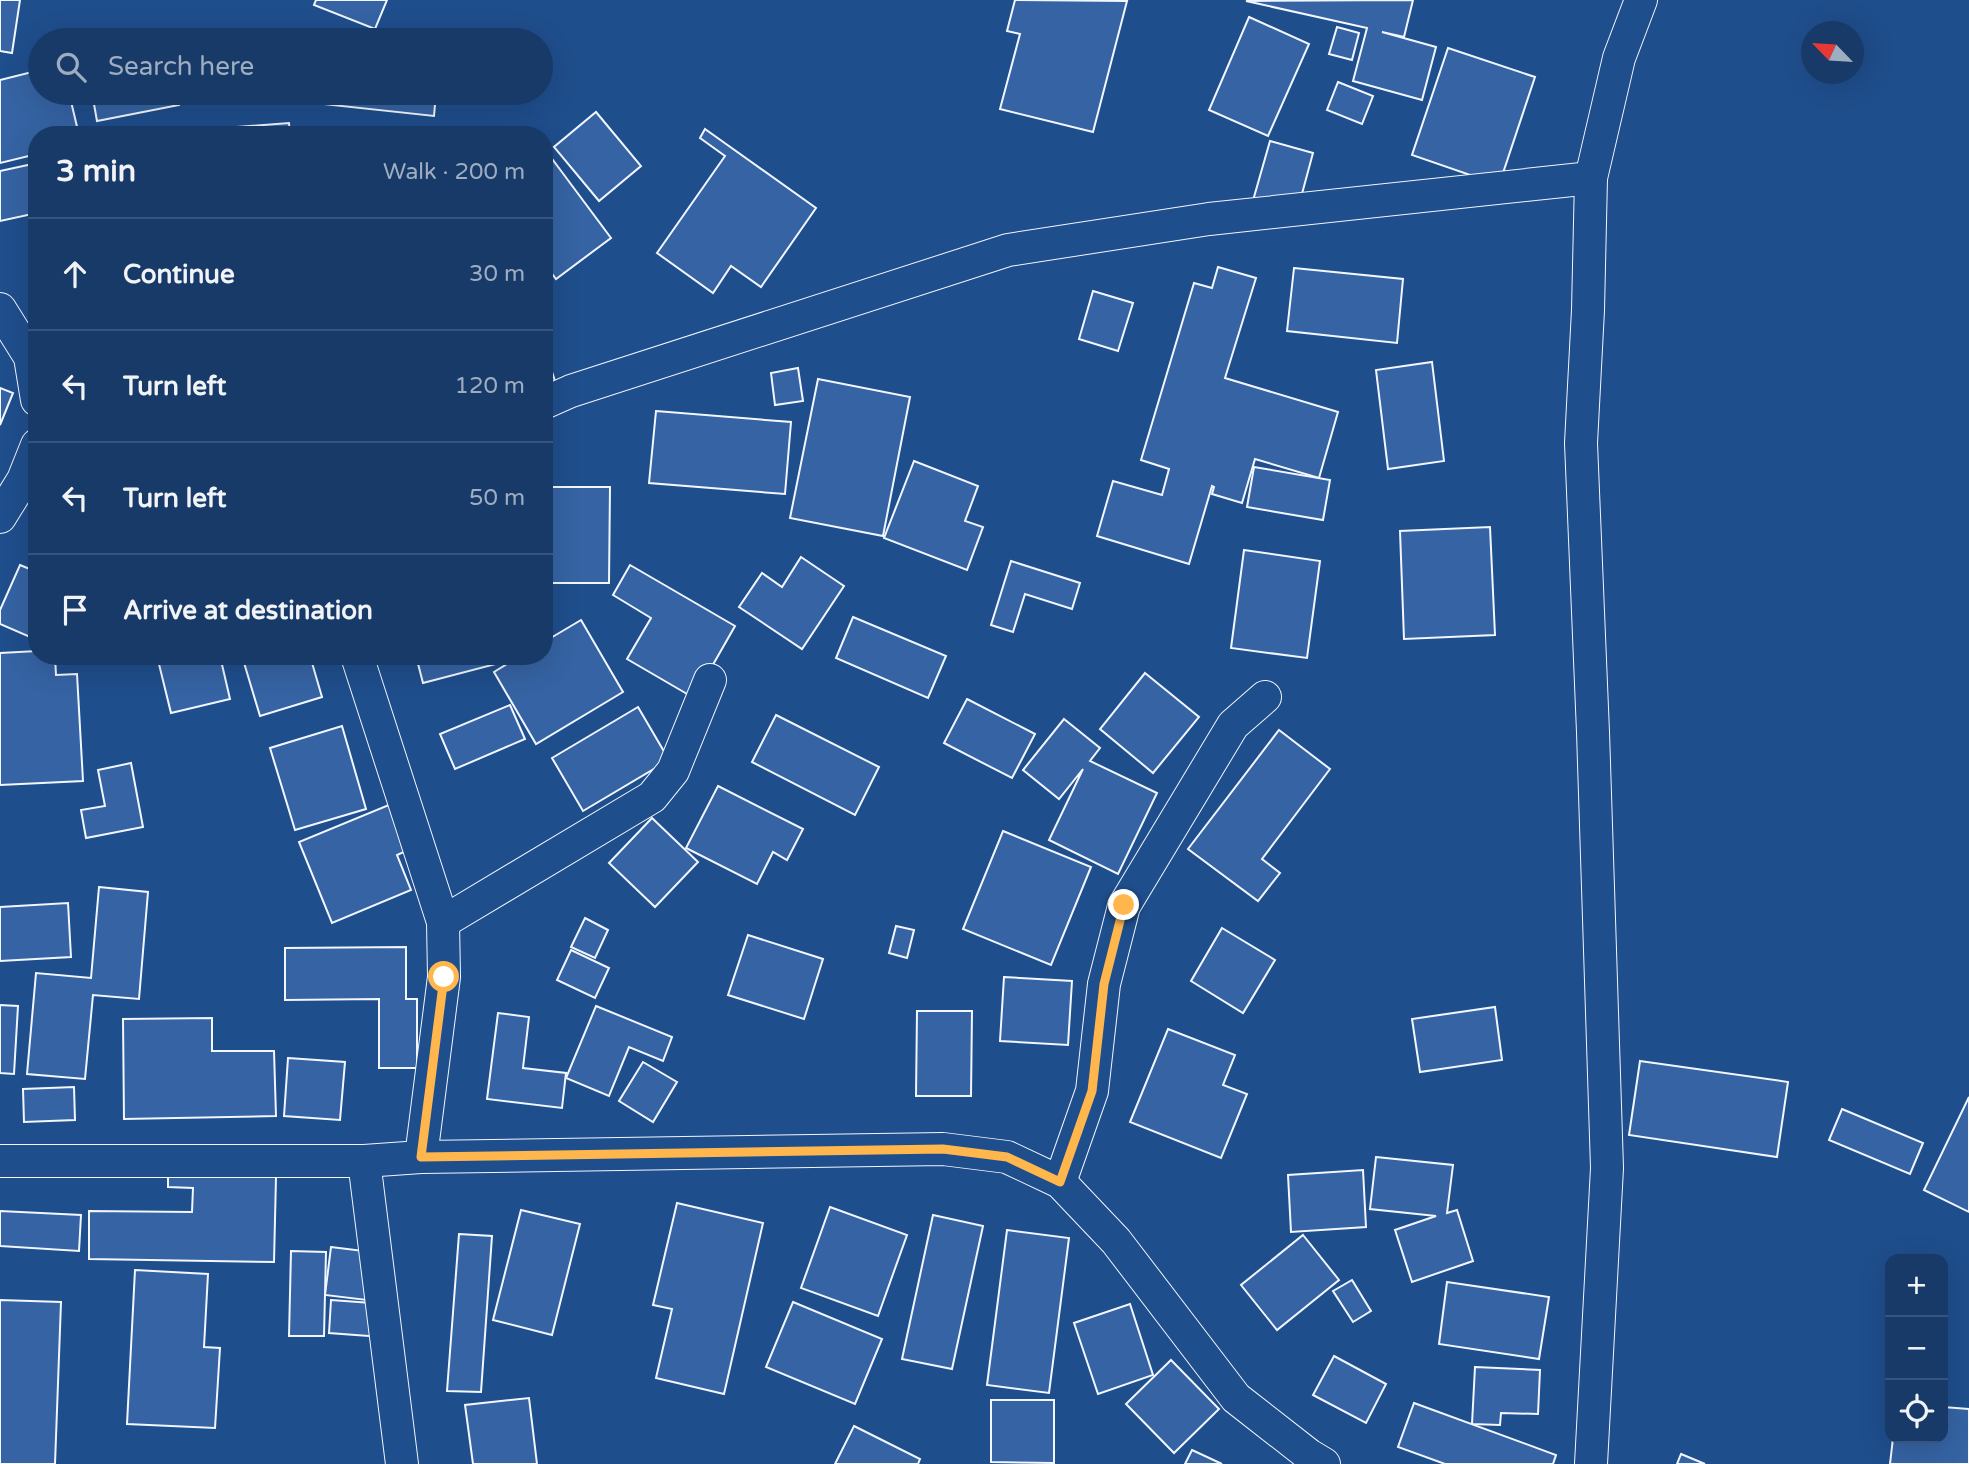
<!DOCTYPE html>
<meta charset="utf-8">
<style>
body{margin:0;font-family:"Varela Round",sans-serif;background:#244571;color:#f1f3f6}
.controls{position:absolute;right:21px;bottom:21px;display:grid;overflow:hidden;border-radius:14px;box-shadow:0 7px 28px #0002}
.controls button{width:63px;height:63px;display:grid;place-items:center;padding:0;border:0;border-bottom:2px solid #36547d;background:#173a69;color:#f1f3f6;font:35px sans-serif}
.compass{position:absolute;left:1801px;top:21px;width:63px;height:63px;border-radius:50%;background:#173a69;box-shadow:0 7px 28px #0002;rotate:295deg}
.stop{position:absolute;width:21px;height:21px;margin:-16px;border:5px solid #ffb74d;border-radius:50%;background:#fff}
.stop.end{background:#ffb74d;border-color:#fff;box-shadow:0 2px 7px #0008}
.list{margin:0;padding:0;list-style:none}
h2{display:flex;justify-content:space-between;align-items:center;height:91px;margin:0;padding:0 28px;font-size:30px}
h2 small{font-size:23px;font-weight:400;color:#9eadc0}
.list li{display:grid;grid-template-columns:46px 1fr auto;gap:21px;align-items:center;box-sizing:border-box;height:112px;padding:0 28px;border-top:2px solid #36547d}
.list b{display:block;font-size:26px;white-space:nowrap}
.list em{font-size:23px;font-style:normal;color:#9eadc0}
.icon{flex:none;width:38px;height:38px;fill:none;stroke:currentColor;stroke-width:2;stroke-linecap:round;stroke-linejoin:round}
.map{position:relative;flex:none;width:1969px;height:1464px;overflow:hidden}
.search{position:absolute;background:#173a69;box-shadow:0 7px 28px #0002;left:28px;top:28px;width:525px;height:77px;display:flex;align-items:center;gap:18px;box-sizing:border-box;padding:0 24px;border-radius:38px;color:#9eadc0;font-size:26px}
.panel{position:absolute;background:#173a69;box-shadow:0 7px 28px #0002;left:28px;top:126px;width:525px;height:539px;border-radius:28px}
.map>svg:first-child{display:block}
</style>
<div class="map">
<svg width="1969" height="1464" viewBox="0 0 1969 1464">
<rect width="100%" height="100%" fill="#1f4e8c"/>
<g fill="#3563a3" stroke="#f2f6ff" stroke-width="2">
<path d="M 0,0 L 20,0 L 12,53 L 0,51 Z"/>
<path d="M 316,0 L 387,0 L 375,29 L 314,5 Z"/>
<path d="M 1015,0 L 1127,1 L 1093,132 L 1000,109 L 1020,34 L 1007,31 Z"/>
<path d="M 1413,0 L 1404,37 L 1382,32 L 1436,47 L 1422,100 L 1353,81 L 1367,28 L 1246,1 Z"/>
<path d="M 1249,17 L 1309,44 L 1268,136 L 1209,110 Z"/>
<path d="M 1337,27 L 1359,33 L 1352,60 L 1329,54 Z"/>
<path d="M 1448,48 L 1535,77 L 1499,185 L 1412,155 Z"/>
<path d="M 40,70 L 40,93 L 69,93 L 79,135 L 37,135 L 37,154 L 0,163 L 0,80 Z"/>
<path d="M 1338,82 L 1373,96 L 1362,124 L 1327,110 Z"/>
<path d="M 92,93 L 177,93 L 179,105 L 97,121 Z"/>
<path d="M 238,93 L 283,93 L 238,96 Z"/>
<path d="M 306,93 L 436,93 L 434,116 L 304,102 Z"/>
<path d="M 456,93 L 493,93 L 491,102 L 456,96 Z"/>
<path d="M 596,112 L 641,166 L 599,201 L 554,147 Z"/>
<path d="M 289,123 L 290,135 L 185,135 L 185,131 Z"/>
<path d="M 705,129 L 816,208 L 761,287 L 731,266 L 713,293 L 657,253 L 725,156 L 700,138 Z"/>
<path d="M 1270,141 L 1313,153 L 1296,216 L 1252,204 Z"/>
<path d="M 544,148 L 611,238 L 556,279 L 544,263 Z"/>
<path d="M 37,163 L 37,213 L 0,221 L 0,171 Z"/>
<path d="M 1218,267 L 1256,278 L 1225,378 L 1338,412 L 1319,478 L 1255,459 L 1242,503 L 1212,494 L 1214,487 L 1212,486 L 1189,564 L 1097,536 L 1113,481 L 1162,495 L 1169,469 L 1141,460 L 1194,283 L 1212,288 Z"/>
<path d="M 1294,268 L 1403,279 L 1397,343 L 1287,331 Z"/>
<path d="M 1093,291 L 1133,303 L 1118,351 L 1079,339 Z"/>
<path d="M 544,348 L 557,387 L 544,392 Z"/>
<path d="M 1432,362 L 1444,461 L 1388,469 L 1376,370 Z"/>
<path d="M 798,368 L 803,401 L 775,405 L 771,373 Z"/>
<path d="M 818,379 L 910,397 L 883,536 L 790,518 Z"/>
<path d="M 0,388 L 13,393 L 0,425 Z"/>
<path d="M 656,411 L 791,422 L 785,494 L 649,483 Z"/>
<path d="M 914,461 L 978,486 L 965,521 L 983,527 L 967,570 L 884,538 Z"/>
<path d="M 1254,467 L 1330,480 L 1323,520 L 1247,507 Z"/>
<path d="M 544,487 L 610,487 L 609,583 L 544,583 Z"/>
<path d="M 1490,527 L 1495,635 L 1404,639 L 1400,531 Z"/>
<path d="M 1244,550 L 1320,561 L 1307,658 L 1231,648 Z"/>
<path d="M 801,557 L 844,586 L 802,649 L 739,607 L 762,573 L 782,587 Z"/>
<path d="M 1011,561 L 1080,583 L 1072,609 L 1025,594 L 1013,632 L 991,625 Z"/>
<path d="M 20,565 L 37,572 L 37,640 L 0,624 L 0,610 Z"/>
<path d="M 630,565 L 735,626 L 694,698 L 627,659 L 651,618 L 613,595 Z"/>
<path d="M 853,617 L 946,656 L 928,698 L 836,658 Z"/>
<path d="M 581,620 L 623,692 L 536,744 L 494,672 L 520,656 L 544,656 L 544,642 Z"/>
<path d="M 37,651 L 37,656 L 55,656 L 56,675 L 77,674 L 83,781 L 0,785 L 0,653 Z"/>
<path d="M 157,656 L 220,656 L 230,699 L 171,713 Z"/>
<path d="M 242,656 L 310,656 L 322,697 L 260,716 Z"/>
<path d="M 416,656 L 510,656 L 511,660 L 423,683 Z"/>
<path d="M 1145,673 L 1199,717 L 1153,773 L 1100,729 Z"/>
<path d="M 967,699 L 1035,734 L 1012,778 L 944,743 Z"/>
<path d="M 510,705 L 525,739 L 455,769 L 440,734 Z"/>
<path d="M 638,707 L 669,760 L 583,811 L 552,758 Z"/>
<path d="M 776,715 L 879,767 L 855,815 L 752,762 Z"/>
<path d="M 1064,719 L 1100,748 L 1090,761 L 1157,793 L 1118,874 L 1049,840 L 1083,769 L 1059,799 L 1023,770 Z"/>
<path d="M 342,726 L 366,809 L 295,830 L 270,748 Z"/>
<path d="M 1279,730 L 1330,769 L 1262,859 L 1280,873 L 1258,901 L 1188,849 Z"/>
<path d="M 131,763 L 143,827 L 86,838 L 81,810 L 105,806 L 98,770 Z"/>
<path d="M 718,786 L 803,829 L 787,860 L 773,852 L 757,884 L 686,848 Z"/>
<path d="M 396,802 L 415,847 L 397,855 L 411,890 L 332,923 L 299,842 Z"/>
<path d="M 652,818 L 698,862 L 655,907 L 609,863 Z"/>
<path d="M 1003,831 L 1091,867 L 1051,965 L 963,929 Z"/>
<path d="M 99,887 L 148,892 L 139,999 L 93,995 L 85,1079 L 27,1074 L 36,973 L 91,978 Z"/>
<path d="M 68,903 L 71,957 L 0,961 L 0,907 Z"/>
<path d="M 585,918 L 608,930 L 595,958 L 571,947 Z"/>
<path d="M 896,926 L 914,930 L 907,958 L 889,953 Z"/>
<path d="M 1222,928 L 1275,960 L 1243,1013 L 1191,981 Z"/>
<path d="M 748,935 L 823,959 L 804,1019 L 728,995 Z"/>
<path d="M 406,947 L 406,999 L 417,999 L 417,1068 L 379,1068 L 379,999 L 285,1000 L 285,948 Z"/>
<path d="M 571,950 L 609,968 L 595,998 L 557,980 Z"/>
<path d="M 1004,977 L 1072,981 L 1068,1045 L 1000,1041 Z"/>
<path d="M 0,1005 L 18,1006 L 14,1074 L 0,1073 Z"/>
<path d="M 596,1006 L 672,1037 L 663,1061 L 629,1047 L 609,1096 L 566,1078 Z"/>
<path d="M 1495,1007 L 1502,1060 L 1420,1072 L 1412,1019 Z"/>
<path d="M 917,1011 L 972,1011 L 971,1096 L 916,1096 Z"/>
<path d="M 498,1013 L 529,1017 L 523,1068 L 566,1073 L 562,1108 L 487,1099 Z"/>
<path d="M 212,1018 L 212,1051 L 274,1051 L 276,1116 L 124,1119 L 123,1019 Z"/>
<path d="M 1168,1029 L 1235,1055 L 1223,1085 L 1247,1094 L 1221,1158 L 1130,1122 Z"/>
<path d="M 288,1058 L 345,1062 L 340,1120 L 284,1116 Z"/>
<path d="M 1640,1061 L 1788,1082 L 1777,1157 L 1629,1135 Z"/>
<path d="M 643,1062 L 677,1082 L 653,1122 L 619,1101 Z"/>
<path d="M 74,1087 L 75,1120 L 24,1122 L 23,1089 Z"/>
<path d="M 1969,1097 L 1969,1212 L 1924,1190 Z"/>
<path d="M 1842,1109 L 1923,1143 L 1910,1174 L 1829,1140 Z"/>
<path d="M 1376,1157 L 1453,1165 L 1447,1213 L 1457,1210 L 1473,1261 L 1412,1282 L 1395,1230 L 1436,1216 L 1370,1209 Z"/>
<path d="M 1363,1170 L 1366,1227 L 1291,1232 L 1288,1175 Z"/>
<path d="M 168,1175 L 276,1177 L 274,1262 L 89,1259 L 89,1211 L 192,1212 L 193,1188 L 168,1187 Z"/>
<path d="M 677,1203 L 763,1223 L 724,1394 L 656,1378 L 672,1309 L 653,1305 Z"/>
<path d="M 830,1207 L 907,1235 L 878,1316 L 801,1288 Z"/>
<path d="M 521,1210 L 580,1224 L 552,1335 L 493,1320 Z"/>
<path d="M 0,1211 L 81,1215 L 79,1251 L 0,1246 Z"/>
<path d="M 933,1215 L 983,1226 L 952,1369 L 902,1359 Z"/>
<path d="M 1007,1230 L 1069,1238 L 1049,1393 L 987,1385 Z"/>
<path d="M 459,1234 L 492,1236 L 481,1392 L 447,1391 Z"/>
<path d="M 1303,1235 L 1339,1280 L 1277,1330 L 1241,1285 Z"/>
<path d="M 331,1247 L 380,1253 L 375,1301 L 325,1295 Z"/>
<path d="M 291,1251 L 326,1252 L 324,1336 L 289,1336 Z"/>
<path d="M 135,1270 L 208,1274 L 204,1347 L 220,1348 L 215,1428 L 127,1424 Z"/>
<path d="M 1352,1280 L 1371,1311 L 1353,1322 L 1333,1291 Z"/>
<path d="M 1447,1282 L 1549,1297 L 1539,1359 L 1439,1344 Z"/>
<path d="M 0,1300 L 61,1302 L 55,1464 L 0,1464 Z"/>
<path d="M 331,1300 L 385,1304 L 382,1337 L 329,1333 Z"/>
<path d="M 793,1302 L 882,1339 L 855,1404 L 766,1367 Z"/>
<path d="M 1130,1304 L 1153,1375 L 1098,1394 L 1074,1323 Z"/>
<path d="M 1334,1356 L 1386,1384 L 1366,1423 L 1313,1395 Z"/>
<path d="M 1171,1360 L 1219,1409 L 1174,1453 L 1126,1404 Z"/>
<path d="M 1475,1367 L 1540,1370 L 1538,1414 L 1501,1413 L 1500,1425 L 1472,1424 Z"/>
<path d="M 529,1398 L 537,1464 L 473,1464 L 465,1405 Z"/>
<path d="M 991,1400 L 1054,1400 L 1054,1463 L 991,1462 Z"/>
<path d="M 1414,1403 L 1556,1455 L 1553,1464 L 1445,1464 L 1398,1447 Z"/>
<path d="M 1943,1407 L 1969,1409 L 1969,1464 L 1890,1464 L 1893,1438 L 1943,1438 Z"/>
<path d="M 854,1426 L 920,1459 L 918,1464 L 835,1464 Z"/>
<path d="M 1192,1450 L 1222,1464 L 1185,1464 Z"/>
<path d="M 1681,1454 L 1705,1464 L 1677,1464 Z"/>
</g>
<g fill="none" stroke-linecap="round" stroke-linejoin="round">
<g stroke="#f2f6ff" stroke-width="34">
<g id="street">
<path d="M 0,309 L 30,357 L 37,400"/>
<path d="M 544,403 L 571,391 L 1008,250 L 1209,219 L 1591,178"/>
<path d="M 0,517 L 23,480 L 37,445"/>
<path d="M 357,656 L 443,922 L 444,977 L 421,1157"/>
<path d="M 443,922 L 652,797 L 673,771 L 710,680"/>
<path d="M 0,1161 L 364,1161 L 421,1157 L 943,1149 L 1007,1157 L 1060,1182 L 1116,1241 L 1236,1398 L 1309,1455 L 1324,1464"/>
<path d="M 364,1161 L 402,1464"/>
<path d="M 1060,1182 L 1092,1091 L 1104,984 L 1124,906 L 1233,725 L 1265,697"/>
<path d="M 1591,1464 L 1607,1168 L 1593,732 L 1581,443 L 1588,310 L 1591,178 L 1619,58 L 1641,0"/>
</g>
</g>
<use href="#street" stroke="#1f4e8c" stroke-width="32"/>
</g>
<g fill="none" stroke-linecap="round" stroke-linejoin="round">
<path stroke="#ffb74d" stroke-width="9" d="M 444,977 L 421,1157 L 943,1149 L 1007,1157 L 1060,1182 L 1092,1091 L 1104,984 L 1124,905"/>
</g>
</svg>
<div class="controls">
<button>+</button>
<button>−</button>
<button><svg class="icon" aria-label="locate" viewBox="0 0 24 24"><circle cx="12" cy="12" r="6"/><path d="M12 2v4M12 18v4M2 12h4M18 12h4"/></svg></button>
</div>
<svg class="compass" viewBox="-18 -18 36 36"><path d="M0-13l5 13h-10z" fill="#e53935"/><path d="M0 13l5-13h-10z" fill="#9eadc0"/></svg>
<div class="stop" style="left:444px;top:977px"></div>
<div class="stop end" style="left:1124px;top:905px"></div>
<div class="search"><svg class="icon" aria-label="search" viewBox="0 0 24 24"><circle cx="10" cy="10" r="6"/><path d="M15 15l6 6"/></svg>Search here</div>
<section class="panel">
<h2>3 min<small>Walk · 200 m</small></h2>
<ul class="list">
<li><svg class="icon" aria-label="ahead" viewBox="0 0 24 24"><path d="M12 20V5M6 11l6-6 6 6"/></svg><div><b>Continue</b></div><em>30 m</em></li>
<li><svg class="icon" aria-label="left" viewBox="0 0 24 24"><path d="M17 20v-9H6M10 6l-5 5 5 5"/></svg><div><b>Turn left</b></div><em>120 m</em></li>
<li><svg class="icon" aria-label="left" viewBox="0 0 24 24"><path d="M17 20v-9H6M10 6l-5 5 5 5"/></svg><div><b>Turn left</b></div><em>50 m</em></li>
<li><svg class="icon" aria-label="arrive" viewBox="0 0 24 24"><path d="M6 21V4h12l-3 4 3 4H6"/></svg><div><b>Arrive at destination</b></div></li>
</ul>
</section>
</div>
